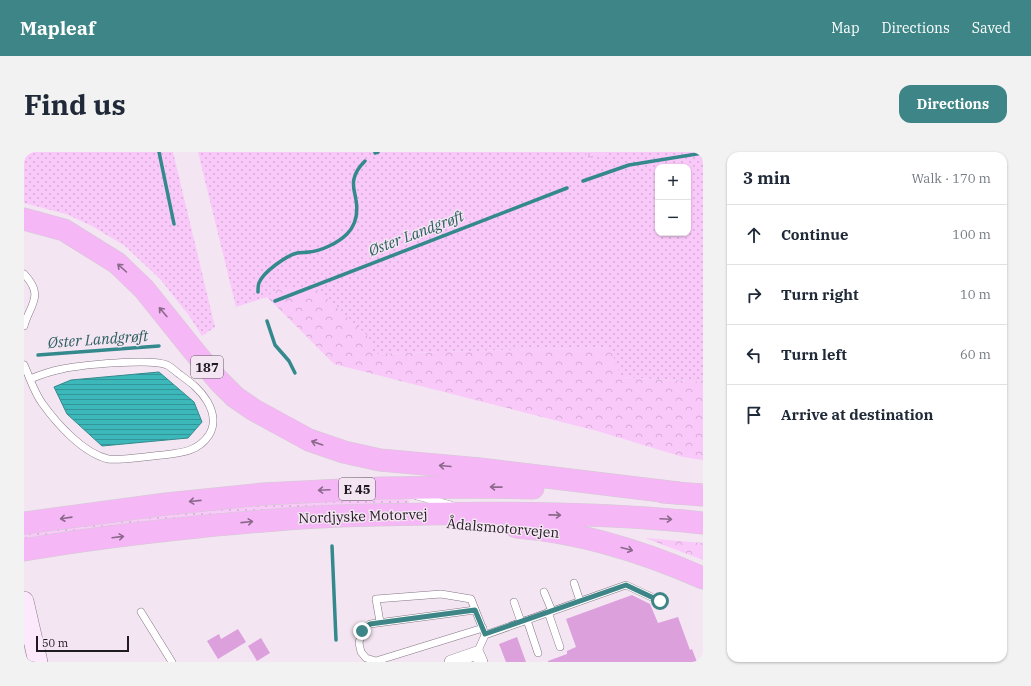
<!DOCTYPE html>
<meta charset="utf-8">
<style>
body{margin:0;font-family:"IBM Plex Serif",serif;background:#f2f2f3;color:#1f2937}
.controls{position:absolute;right:12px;top:12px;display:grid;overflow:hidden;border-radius:8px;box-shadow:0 1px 3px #0004}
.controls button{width:36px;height:36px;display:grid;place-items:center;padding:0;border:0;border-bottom:1px solid #e0e1e3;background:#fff;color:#1f2937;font:20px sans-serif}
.scale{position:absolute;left:12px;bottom:10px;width:93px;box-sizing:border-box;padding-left:4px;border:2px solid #201b20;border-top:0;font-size:11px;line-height:14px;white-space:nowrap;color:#201b20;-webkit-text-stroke:3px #f4e5f3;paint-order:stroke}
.stop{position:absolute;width:12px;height:12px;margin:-9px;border:3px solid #3d8586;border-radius:50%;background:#fff}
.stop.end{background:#3d8586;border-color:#fff;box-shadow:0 1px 4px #0008}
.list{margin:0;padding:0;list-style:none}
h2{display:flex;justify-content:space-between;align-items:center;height:52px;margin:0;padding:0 16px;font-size:17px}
h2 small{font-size:13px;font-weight:400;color:#747a83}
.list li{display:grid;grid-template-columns:26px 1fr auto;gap:12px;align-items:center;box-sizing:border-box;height:60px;padding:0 16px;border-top:1px solid #e0e1e3}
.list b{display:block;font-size:15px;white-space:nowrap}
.list em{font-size:13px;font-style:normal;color:#747a83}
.icon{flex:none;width:22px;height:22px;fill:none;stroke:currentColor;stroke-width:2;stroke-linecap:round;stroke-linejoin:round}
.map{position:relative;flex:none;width:679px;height:510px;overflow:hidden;border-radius:12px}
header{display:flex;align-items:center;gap:24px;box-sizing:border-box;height:56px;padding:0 20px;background:#3d8586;color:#fff}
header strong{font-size:19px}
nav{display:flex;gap:22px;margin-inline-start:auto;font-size:14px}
.intro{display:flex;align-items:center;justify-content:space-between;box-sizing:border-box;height:96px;padding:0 24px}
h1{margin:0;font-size:28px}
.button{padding:10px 18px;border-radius:12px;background:#3d8586;color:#fff;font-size:14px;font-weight:700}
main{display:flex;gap:24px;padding:0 24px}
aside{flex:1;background:#fff;border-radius:12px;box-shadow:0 1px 3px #0004}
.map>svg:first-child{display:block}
</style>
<header>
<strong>Mapleaf</strong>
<nav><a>Map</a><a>Directions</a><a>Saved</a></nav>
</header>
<div class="intro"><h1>Find us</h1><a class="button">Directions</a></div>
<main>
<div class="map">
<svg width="679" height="510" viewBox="0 0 679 510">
<defs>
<pattern id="green-dots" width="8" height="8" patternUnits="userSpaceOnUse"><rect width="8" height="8" fill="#f9c9f9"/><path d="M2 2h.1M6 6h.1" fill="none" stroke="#d5acd5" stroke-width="1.8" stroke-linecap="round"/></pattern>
<pattern id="forest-crowns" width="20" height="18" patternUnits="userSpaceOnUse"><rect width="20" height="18" fill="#f9c9f9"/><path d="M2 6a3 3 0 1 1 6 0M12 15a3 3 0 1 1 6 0" fill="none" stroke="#d5acd5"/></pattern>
<pattern id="wetland-marsh" width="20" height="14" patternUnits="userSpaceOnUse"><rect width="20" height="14" fill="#f9c9f9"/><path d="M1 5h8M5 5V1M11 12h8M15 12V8" fill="none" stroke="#d5acd5"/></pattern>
<pattern id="water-rules" width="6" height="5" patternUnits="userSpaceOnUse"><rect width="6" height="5" fill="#3db8ba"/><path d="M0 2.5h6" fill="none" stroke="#339597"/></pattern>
</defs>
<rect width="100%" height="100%" fill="#f4e5f3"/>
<g fill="url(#green-dots)" fill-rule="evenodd">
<path d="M 0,0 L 149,0 L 191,175 L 178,184 L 166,165 L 137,128 L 101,94 L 68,74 L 42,62 L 0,51 Z"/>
<path d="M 174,0 L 562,0 L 565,8 L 588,0 L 679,0 L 679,230 L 597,225 L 585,195 L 349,202 L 253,137 L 243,145 L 212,155 ZM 634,15 L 664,15 L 664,81 L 634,81 Z"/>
<path d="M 359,345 L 385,348 L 385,353 L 0,390 L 0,381 L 138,361 L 272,349 Z"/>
</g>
<g fill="url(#forest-crowns)">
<path d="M 291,136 L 345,185 L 349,202 L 586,195 L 597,225 L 679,230 L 679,308 L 659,305 L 573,279 L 310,212 L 243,145 L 253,137 Z"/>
<path d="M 621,386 L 679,391 L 679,408 Z"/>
</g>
<path fill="url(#wetland-marsh)" d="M 562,0 L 588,0 L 565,8 Z"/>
<path fill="url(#water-rules)" stroke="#34898c" d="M 135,220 L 170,250 L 178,270 L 164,286 L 78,294 L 43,262 L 30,235 L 47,228 Z"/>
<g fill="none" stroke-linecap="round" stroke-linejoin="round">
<g stroke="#34898c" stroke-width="3.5">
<path d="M 135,0 L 150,72"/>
<path d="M 351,1 L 354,0"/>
<path d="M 559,29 L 605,13 L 679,1"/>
<path d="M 234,140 C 234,137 234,133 235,131 C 239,120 262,104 273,101 C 276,100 281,101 285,100 C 297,99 314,91 323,82 C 332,73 334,60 332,48 C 331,41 328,34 330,27 C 331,21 336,14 341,9"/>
<path d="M 251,149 L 543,36"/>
<path d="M 243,169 L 251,193 L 265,209 L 271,221"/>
<path d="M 14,203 L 135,194"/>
<path d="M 308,394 L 312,488"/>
</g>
</g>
<g fill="#dca0dc">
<path d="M 608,443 L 626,452 L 634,471 L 654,465 L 666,498 L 668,497 L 673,510 L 524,510 L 524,509 L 543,502 L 543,499 L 552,495 L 542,467 Z"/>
<path d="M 214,477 L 222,490 L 194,507 L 183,489 L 195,482 L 197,487 Z"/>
<path d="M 493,485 L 502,510 L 482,510 L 475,492 Z"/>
<path d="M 237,486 L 246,501 L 233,509 L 224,494 Z"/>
</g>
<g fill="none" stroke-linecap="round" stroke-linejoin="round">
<g stroke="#847784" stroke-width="8">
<g id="lane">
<path d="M 0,122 C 21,144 6,152 0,174"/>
<path d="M 0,213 C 6,226 10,240 18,251 C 33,272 59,301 84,307 C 93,309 126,304 138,303 C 156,301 174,300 185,283 C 192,272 189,259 183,249 C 176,237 166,230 155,222 C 151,219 147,215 143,213 C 127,206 57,213 38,217 C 27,219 16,223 6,227"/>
<path d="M 393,344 L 427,353"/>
<path d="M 550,431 L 556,449"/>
<path d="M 520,440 L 528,459"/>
<path d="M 490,450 L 497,470"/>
<path d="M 451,458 L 346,472 L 338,479 L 335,491 L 337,500 L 342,506 L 352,509 L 459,476"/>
<path d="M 117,460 L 148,510"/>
<path d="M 524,460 L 536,495"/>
<path d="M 503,468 L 514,501"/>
<path d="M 356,470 L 352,447 L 417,442 L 447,447 L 460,480"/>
<path d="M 453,501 L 461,483 L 602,433 L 636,449"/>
</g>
</g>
<g stroke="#847784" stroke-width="14">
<path id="street" d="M 427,510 L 453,501 L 457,510"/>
</g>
<g stroke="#847784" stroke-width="20">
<path id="secondary" d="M 0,449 L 14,510"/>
</g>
<g stroke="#cecdce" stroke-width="23">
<g id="highway">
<path d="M 0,67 L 40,78 L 93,111 L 120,137 L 169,198 L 194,228 L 211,245 L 230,258 L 285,288 L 320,300 L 356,308 L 456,317 L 654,341"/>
<path d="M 639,340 L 679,343"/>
<path d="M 0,371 L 142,352 L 239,342 L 358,336 L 455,335 L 509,336"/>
<path d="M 492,375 C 557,380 620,400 679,426"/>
<path d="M 0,398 C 57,388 115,381 173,375 C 214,371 255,367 296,365 C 330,363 364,363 399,362 C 492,360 586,361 679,371"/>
</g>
</g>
<use href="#lane" stroke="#fff" stroke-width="7"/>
<use href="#street" stroke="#fff" stroke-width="13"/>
<use href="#secondary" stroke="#fce9fc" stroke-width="19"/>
<use href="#highway" stroke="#f6b7f6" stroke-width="22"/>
</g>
<defs><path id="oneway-shaft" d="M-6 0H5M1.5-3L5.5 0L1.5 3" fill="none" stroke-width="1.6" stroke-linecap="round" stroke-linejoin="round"/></defs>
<g stroke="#8b698b">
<use href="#oneway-shaft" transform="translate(98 116) rotate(-138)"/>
<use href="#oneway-shaft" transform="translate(139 160) rotate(-130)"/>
<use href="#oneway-shaft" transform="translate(293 291) rotate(-161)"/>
<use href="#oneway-shaft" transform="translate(421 314) rotate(-175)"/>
<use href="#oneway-shaft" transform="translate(472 335) rotate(-179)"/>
<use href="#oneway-shaft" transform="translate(300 338) rotate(177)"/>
<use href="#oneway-shaft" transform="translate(171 349) rotate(174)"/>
<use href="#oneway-shaft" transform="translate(531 363) rotate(1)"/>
<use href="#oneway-shaft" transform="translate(42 366) rotate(172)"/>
<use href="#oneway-shaft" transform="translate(642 367) rotate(3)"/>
<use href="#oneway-shaft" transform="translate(223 370) rotate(-6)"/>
<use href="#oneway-shaft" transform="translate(94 385) rotate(-7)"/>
<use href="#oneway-shaft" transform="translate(603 397) rotate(15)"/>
</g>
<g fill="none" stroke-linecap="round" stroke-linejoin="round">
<path stroke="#3d8586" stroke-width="5" d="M 338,479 L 346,472 L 451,458 L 461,482 L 602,433 L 636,449"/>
</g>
<g text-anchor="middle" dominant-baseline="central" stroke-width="3" stroke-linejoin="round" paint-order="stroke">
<g fill="#f4e5f3" stroke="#60585f" stroke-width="1">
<rect x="167" y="204" width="32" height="22" rx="3"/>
<rect x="315" y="326" width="36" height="22" rx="3"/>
</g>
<g font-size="13" font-weight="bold" fill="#201b20">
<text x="183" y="215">187</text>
<text x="333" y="337">E 45</text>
</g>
<g font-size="14" fill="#201b20" stroke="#f4e5f3">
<text transform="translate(339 364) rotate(-2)">Nordjyske Motorvej</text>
<text transform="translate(479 376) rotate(5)">Ådalsmotorvejen</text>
</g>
<g font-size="15" font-style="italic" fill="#2b5e5e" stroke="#f4e5f3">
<text transform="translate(392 81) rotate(-21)">Øster Landgrøft</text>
<text transform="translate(74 187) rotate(-4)">Øster Landgrøft</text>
</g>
</g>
</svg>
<div class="controls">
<button>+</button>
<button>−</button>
</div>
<div class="scale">50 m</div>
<div class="stop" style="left:636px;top:449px"></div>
<div class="stop end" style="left:338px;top:479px"></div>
</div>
<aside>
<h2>3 min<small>Walk · 170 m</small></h2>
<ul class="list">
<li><svg class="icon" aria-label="ahead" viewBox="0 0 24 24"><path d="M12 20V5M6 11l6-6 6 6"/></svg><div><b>Continue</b></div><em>100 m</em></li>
<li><svg class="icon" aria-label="right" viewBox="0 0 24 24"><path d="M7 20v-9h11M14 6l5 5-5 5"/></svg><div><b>Turn right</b></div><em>10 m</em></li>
<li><svg class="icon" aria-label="left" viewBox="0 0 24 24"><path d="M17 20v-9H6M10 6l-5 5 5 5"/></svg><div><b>Turn left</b></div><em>60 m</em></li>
<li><svg class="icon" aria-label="arrive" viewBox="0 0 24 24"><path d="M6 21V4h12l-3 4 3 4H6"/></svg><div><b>Arrive at destination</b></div></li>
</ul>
</aside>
</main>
